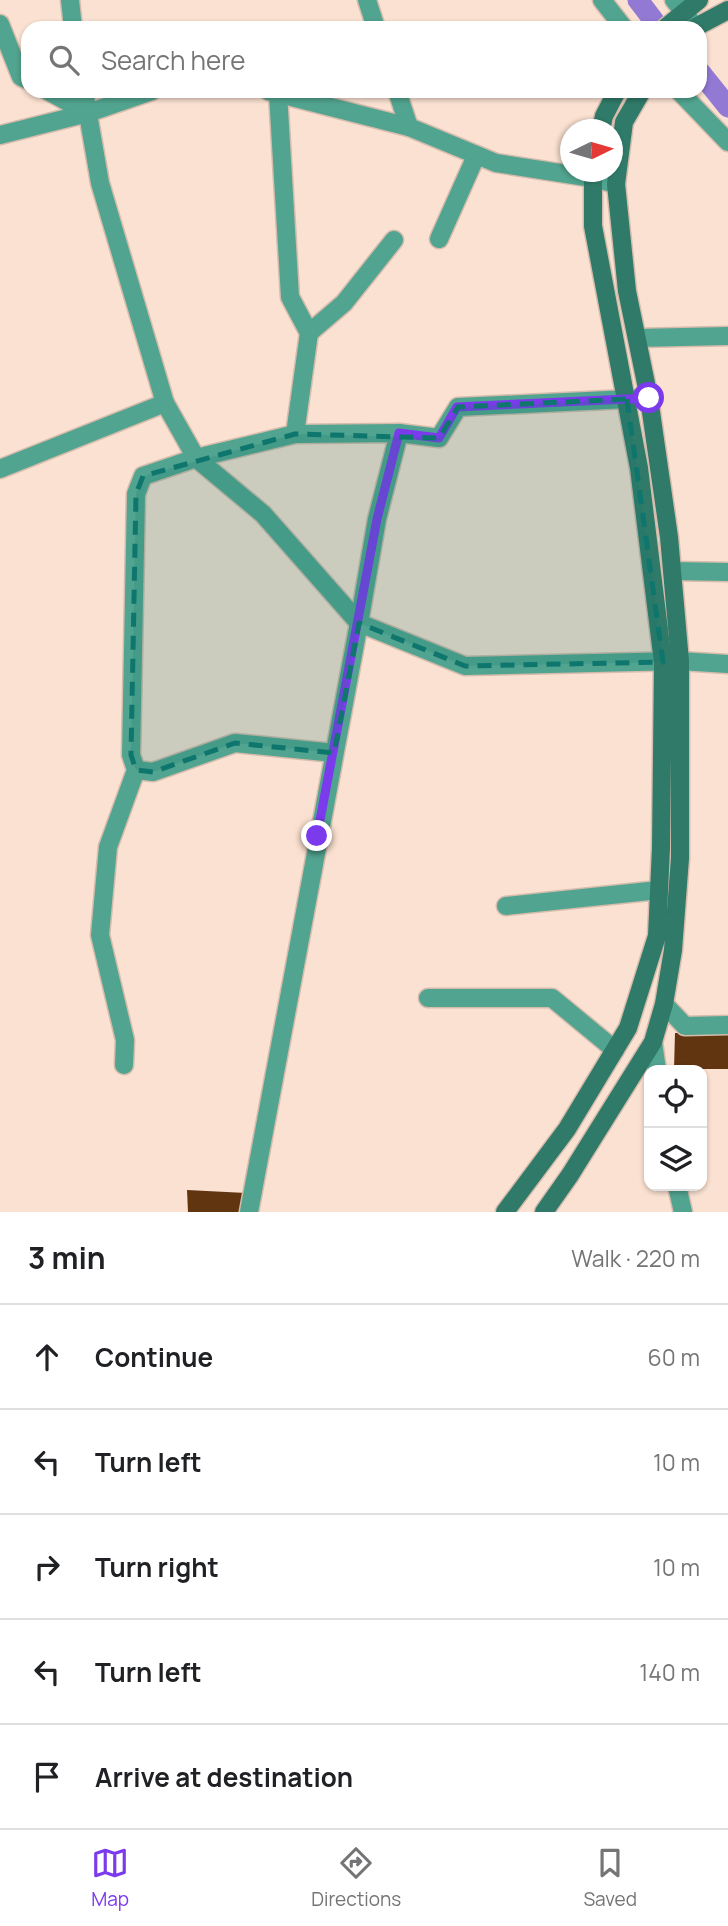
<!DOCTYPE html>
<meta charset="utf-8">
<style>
body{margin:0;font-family:Manrope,sans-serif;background:#f2f2f2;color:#202124}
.controls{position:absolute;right:21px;bottom:21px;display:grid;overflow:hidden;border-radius:14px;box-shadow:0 2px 5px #0004}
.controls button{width:63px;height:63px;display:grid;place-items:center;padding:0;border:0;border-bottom:2px solid #e0e0e0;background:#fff;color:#202124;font:35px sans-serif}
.compass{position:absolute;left:560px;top:119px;width:63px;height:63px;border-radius:50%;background:#fff;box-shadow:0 2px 5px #0004;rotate:85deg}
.stop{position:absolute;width:21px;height:21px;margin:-16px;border:5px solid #7c3aed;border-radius:50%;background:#fff}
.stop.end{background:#7c3aed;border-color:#fff;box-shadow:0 2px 7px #0008}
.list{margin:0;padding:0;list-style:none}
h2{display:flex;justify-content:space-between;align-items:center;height:91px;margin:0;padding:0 28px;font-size:30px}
h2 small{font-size:23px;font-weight:400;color:#757577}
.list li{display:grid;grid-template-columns:46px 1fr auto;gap:21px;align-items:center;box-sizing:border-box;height:105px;padding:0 28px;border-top:2px solid #e0e0e0}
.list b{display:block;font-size:26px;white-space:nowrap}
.list em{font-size:23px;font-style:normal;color:#757577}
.icon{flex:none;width:38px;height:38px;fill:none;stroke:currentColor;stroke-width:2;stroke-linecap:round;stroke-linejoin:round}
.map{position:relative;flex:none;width:728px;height:1212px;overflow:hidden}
.search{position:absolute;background:#fff;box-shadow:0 2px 5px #0004;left:21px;right:21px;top:21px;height:77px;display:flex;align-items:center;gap:18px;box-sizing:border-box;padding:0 24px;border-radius:21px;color:#757577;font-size:26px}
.sheet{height:616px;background:#fff}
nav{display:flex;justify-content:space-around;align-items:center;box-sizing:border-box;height:98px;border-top:2px solid #e0e0e0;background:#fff;font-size:19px;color:#757577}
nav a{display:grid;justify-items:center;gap:4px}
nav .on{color:#7c3aed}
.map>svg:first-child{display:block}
</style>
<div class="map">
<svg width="728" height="1212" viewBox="0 0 728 1212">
<rect width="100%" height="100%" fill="#fae1d1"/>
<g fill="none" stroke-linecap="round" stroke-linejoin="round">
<g stroke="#9279d4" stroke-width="21">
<path d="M 638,0 L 654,21"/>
<path d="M 700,72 L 728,107"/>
</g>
</g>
<g fill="#623511">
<path d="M 675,1033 L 728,1033 L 728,1069 L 674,1069 Z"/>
<path d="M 187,1190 L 246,1193 L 246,1212 L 188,1212 Z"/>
</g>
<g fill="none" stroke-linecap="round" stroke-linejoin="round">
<g stroke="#d5bcac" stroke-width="21">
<g id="minor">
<path d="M 70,0 L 73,28"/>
<path d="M 367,0 L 376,28"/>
<path d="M 602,0 L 624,28"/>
<path d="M 674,0 L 693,24"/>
<path d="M 0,24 L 21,77 L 28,80"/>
<path d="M 48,91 L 88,113"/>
<path d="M 84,91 L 100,183 L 165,403 L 196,458 L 263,514 L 359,623 L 249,1212"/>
<path d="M 268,91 L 409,127 L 496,163 L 592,178 L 616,184"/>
<path d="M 397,91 L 409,127"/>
<path d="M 679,91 L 728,142"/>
<path d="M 278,93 L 290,297 L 309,333 L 295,434"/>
<path d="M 0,135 L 88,113 L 152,91"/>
<path d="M 439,239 L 476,156"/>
<path d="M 309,333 L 344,303 L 394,240"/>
<path d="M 637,338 L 728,336"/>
<path d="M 399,433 L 377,519 L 359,623 L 465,666 L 680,661 L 728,664"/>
<path d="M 0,469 L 165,403"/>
<path d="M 672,571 L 728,572"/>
<path d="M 136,770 L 153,772 L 235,743 L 334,753"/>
<path d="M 506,906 L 659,890"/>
<path d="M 428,998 L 552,998 L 615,1050"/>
<path d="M 664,1004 L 685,1026 L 728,1025"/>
<path d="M 124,1065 L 125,1040 L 100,935 L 108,847 L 136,770 L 131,755 L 136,494 L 143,476 L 196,458 L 295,434 L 399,433 L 439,438 L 458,407 L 649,398"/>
</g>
</g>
<g stroke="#d5bcac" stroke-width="21">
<g id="tertiary">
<path d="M 653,1042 L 657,1070"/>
<path d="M 677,1186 L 683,1212"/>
</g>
</g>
<g stroke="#d5bcac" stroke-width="21">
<g id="secondary">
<path d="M 665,28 L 699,0"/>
<path d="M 694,28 L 728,10"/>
<path d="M 601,130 L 604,116 L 617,91"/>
<path d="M 505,1212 L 567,1129 L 628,1028 L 657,936 L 661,848 L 663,662 L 639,468 L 593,226 L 593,172"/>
<path d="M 544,1212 L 570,1175 L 653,1042 L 664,1004 L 673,950 L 680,858 L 680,661 L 669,537 L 649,398 L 627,291 L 616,184 L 624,122 L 642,91"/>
</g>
</g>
<use href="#minor" stroke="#51a48f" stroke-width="18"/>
<use href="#tertiary" stroke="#51a48f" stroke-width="18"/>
<use href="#secondary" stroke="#2f7a68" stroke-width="18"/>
</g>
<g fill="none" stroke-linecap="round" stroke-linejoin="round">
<path stroke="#7c3aed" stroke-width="9" d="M 317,836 L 377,519 L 399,433 L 439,438 L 457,407 L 649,398"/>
</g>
<path fill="#0f766e" fill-opacity="0.2" stroke="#0f766e" stroke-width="5" stroke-dasharray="14 9" stroke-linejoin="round" d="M 627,399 L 663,662 L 465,666 L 359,623 L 334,753 L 235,743 L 153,772 L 136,770 L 131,755 L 136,494 L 143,476 L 295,434 L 439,438 L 458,407 Z"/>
</svg>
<div class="controls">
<button><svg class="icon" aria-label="locate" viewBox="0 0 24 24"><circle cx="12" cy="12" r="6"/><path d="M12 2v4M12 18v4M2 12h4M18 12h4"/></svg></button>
<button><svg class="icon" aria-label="layers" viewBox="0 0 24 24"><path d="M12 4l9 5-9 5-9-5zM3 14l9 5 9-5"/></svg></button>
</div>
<svg class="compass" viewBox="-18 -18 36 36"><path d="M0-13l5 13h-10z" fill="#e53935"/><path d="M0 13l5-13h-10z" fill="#757577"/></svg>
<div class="stop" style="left:649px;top:398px"></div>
<div class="stop end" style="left:317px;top:836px"></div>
<div class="search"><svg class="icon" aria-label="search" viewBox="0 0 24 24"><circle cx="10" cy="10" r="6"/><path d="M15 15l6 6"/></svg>Search here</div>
</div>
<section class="sheet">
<h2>3 min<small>Walk · 220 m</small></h2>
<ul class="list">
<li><svg class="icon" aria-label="ahead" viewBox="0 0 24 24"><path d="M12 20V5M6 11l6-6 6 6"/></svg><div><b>Continue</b></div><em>60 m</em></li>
<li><svg class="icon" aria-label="left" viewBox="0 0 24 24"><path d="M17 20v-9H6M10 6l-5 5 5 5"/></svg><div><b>Turn left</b></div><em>10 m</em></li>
<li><svg class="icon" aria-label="right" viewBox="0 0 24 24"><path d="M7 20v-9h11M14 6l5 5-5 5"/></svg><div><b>Turn right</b></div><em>10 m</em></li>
<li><svg class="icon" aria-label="left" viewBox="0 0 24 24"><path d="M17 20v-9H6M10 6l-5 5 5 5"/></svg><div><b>Turn left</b></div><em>140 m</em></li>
<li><svg class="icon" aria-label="arrive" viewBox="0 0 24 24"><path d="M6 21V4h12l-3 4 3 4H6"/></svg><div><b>Arrive at destination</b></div></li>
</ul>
</section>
<nav>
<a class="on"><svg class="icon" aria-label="map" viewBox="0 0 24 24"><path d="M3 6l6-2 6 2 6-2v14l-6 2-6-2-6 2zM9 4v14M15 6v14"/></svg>Map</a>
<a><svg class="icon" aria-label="directions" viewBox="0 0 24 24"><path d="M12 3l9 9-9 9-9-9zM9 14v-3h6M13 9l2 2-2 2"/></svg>Directions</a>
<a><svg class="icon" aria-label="saved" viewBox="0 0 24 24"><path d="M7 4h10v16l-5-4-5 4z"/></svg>Saved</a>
</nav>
